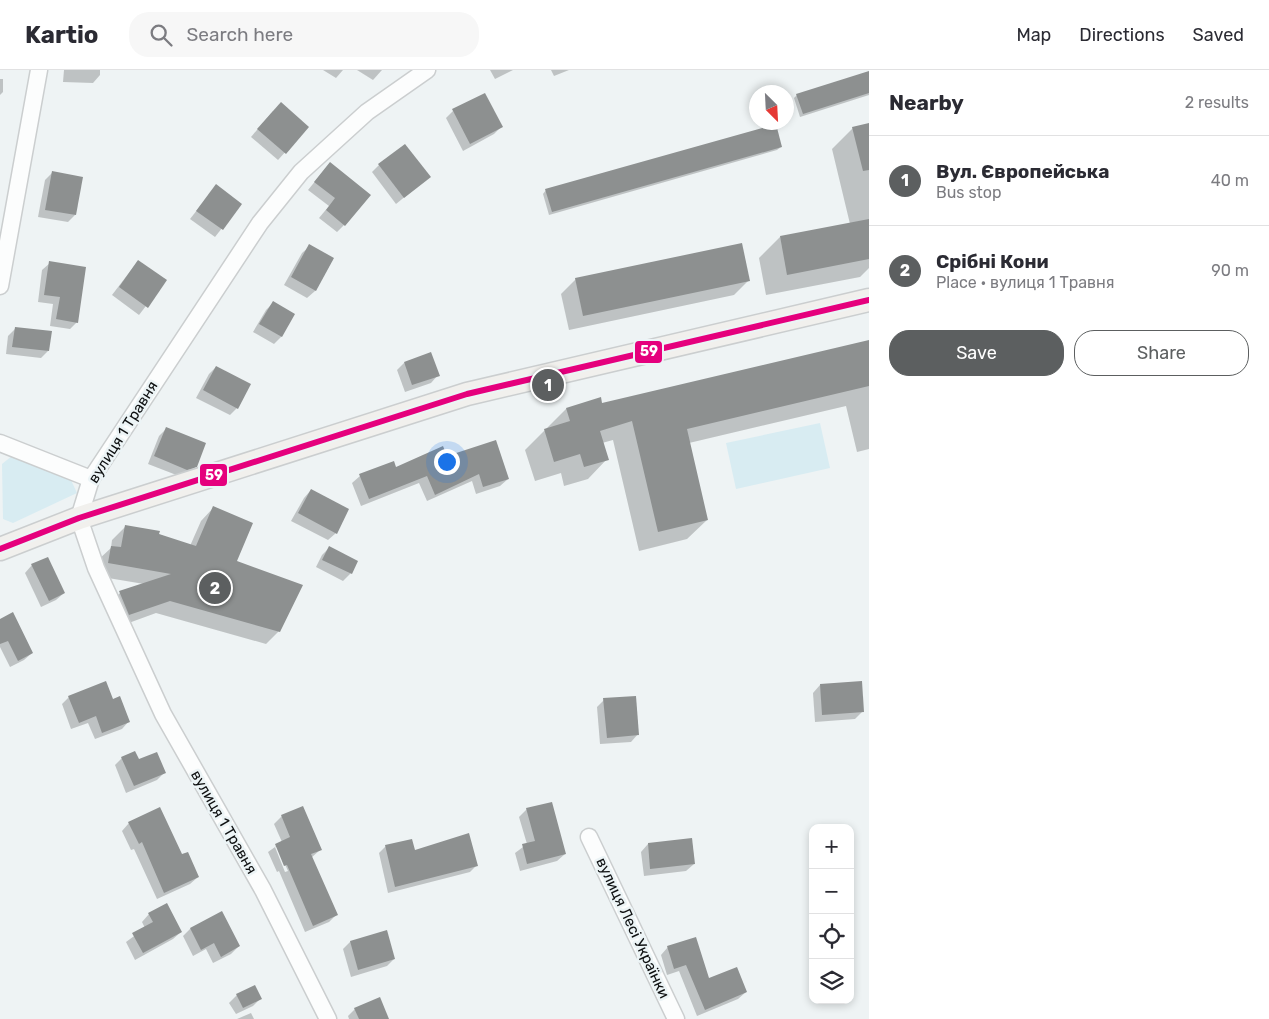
<!DOCTYPE html>
<meta charset="utf-8">
<style>
body{margin:0;font-family:Rubik,sans-serif;background:#f7f7f7;color:#2b2b33}
.controls{position:absolute;right:15px;bottom:15px;display:grid;overflow:hidden;border-radius:10px;box-shadow:0 2px 8px #0003}
.controls button{width:45px;height:45px;display:grid;place-items:center;padding:0;border:0;border-bottom:1px solid #e1e1e2;background:#fff;color:#2b2b33;font:25px sans-serif}
.compass{position:absolute;left:749px;top:15px;width:45px;height:45px;border-radius:50%;background:#fff;box-shadow:0 2px 8px #0003;rotate:156deg}
.you{position:absolute;left:446px;top:391px;width:18px;height:18px;margin:-12px;border:4px solid #fff;border-radius:50%;background:#1a73e8;box-shadow:0 0 0 8px #1a73e833}
.badge{display:grid;place-items:center;width:32px;height:32px;border-radius:50%;background:#5c5f60;color:#fff;font-size:16px;font-weight:700}
.pin{position:absolute;translate:-50% -50%;border:2px solid #fff;box-shadow:0 1px 5px #0006}
.list{margin:0;padding:0;list-style:none}
h2{display:flex;justify-content:space-between;align-items:center;height:65px;margin:0;padding:0 20px;font-size:21px}
h2 small{font-size:16px;font-weight:400;color:#7c7c81}
.list li{display:grid;grid-template-columns:32px 1fr auto;gap:15px;align-items:center;box-sizing:border-box;height:90px;padding:0 20px;border-top:1px solid #e1e1e2}
.list b{display:block;font-size:19px;white-space:nowrap}
.list p{margin:0;font-size:16px;white-space:nowrap;color:#7c7c81}
.list em{font-size:16px;font-style:normal;color:#7c7c81}
.actions{display:flex;gap:10px;padding:15px 20px}
.actions a{flex:1;padding:11px 0;border:1px solid #5c5f60;border-radius:20px;text-align:center;font-size:18px;color:#5c5f60}
.actions .main{background:#5c5f60;color:#fff}
.icon{flex:none;width:28px;height:28px;fill:none;stroke:currentColor;stroke-width:2;stroke-linecap:round;stroke-linejoin:round}
.map{position:relative;flex:none;width:869px;height:949px;overflow:hidden}
header{display:flex;align-items:center;gap:30px;box-sizing:border-box;height:70px;padding:0 25px;background:#fff;border-bottom:1px solid #e1e1e2}
header strong{font-size:24px}
nav{display:flex;gap:28px;margin-inline-start:auto;font-size:18px}
.search{width:350px;height:45px;background:#f7f7f7;display:flex;align-items:center;gap:12px;box-sizing:border-box;padding:0 18px;border-radius:20px;color:#7c7c81;font-size:19px}
main{display:flex}
aside{flex:1;background:#fff}
.map>svg:first-child{display:block}
</style>
<header>
<strong>Kartio</strong>
<div class="search"><svg class="icon" aria-label="search" viewBox="0 0 24 24"><circle cx="10" cy="10" r="6"/><path d="M15 15l6 6"/></svg>Search here</div>
<nav><a>Map</a><a>Directions</a><a>Saved</a></nav>
</header>
<main>
<div class="map">
<svg width="869" height="949" viewBox="0 0 869 949">
<rect width="100%" height="100%" fill="#eef3f4"/>
<g fill="#d8ecf2">
<path d="M 820,353 L 830,398 L 736,419 L 726,373 Z"/>
<path d="M 12,386 L 71,410 L 77,423 L 13,453 L 3,449 L 2,394 Z"/>
</g>
<g fill="#0003" fill-rule="evenodd">
<path d="M 64,0 L 100,0 L 100,5 L 93,13 L 63,12 Z"/>
<path d="M 323,0 L 343,0 L 336,8 Z"/>
<path d="M 357,0 L 382,0 L 373,10 Z"/>
<path d="M 490,0 L 513,0 L 495,9 Z"/>
<path d="M 551,0 L 569,0 L 554,6 Z"/>
<path d="M 869,2 L 869,25 L 800,47 L 794,28 L 797,25 Z"/>
<path d="M 0,9 L 3,9 L 3,22 L 0,25 Z"/>
<path d="M 273,41 L 308,57 L 278,90 L 251,67 Z"/>
<path d="M 453,41 L 501,57 L 494,64 L 463,81 L 446,48 Z"/>
<path d="M 869,54 L 869,198 L 860,207 L 766,225 L 759,188 L 780,167 L 850,154 L 832,79 L 853,58 Z"/>
<path d="M 781,77 L 777,80 L 549,145 L 543,124 L 546,120 Z"/>
<path d="M 330,93 L 344,155 L 337,162 L 319,148 L 329,136 L 308,120 Z"/>
<path d="M 379,95 L 429,107 L 396,134 L 372,102 Z"/>
<path d="M 52,103 L 75,145 L 68,152 L 38,147 L 45,110 Z"/>
<path d="M 216,116 L 241,134 L 215,167 L 190,149 Z"/>
<path d="M 310,176 L 333,189 L 315,221 L 307,228 L 284,215 L 302,183 Z"/>
<path d="M 138,191 L 166,210 L 139,245 L 112,225 Z"/>
<path d="M 50,193 L 77,252 L 70,259 L 50,256 L 53,234 L 38,232 L 42,200 Z"/>
<path d="M 576,209 L 749,210 L 734,225 L 569,260 L 561,224 Z"/>
<path d="M 273,233 L 294,244 L 281,267 L 274,274 L 253,262 L 266,240 Z"/>
<path d="M 15,259 L 48,281 L 41,288 L 6,284 L 8,266 Z"/>
<path d="M 869,271 L 869,379 L 857,382 L 846,336 L 689,373 L 707,450 L 687,469 L 639,481 L 613,370 L 602,373 L 607,389 L 588,409 L 564,416 L 561,403 L 535,411 L 525,380 L 566,339 L 600,329 L 601,335 Z"/>
<path d="M 404,293 L 438,305 L 431,313 L 405,322 L 397,300 Z"/>
<path d="M 216,297 L 237,338 L 230,345 L 196,328 L 209,304 Z"/>
<path d="M 166,359 L 196,396 L 188,404 L 179,406 L 148,394 L 159,366 Z"/>
<path d="M 447,387 L 508,409 L 500,416 L 476,424 L 472,411 L 427,431 L 419,413 L 361,436 L 352,413 L 360,406 L 393,393 L 396,399 Z"/>
<path d="M 311,420 L 336,463 L 328,470 L 291,451 L 304,428 Z"/>
<path d="M 214,437 L 235,492 L 279,561 L 266,574 L 156,543 L 115,558 L 107,536 L 120,523 L 144,514 L 96,506 L 98,490 L 111,478 L 112,470 L 125,457 L 158,464 L 190,476 L 201,451 Z"/>
<path d="M 329,478 L 351,503 L 343,511 L 316,497 L 322,485 Z"/>
<path d="M 32,495 L 64,523 L 56,530 L 41,537 L 25,503 Z"/>
<path d="M 0,550 L 32,583 L 24,590 L 10,597 L 0,577 Z"/>
<path d="M 820,615 L 863,641 L 855,649 L 815,652 L 813,623 Z"/>
<path d="M 69,627 L 112,631 L 129,651 L 122,659 L 95,669 L 88,653 L 71,659 L 62,634 Z"/>
<path d="M 604,630 L 638,664 L 631,672 L 600,674 L 597,637 Z"/>
<path d="M 122,688 L 138,691 L 165,702 L 157,710 L 126,723 L 115,695 Z"/>
<path d="M 527,739 L 565,784 L 557,791 L 520,801 L 515,783 L 527,774 L 519,747 Z"/>
<path d="M 282,746 L 320,780 L 311,788 L 336,845 L 329,852 L 305,862 L 279,801 L 277,802 L 268,782 L 282,772 L 274,754 ZM 275,777 L 277,777 L 288,801 L 285,802 Z"/>
<path d="M 129,753 L 182,786 L 198,807 L 190,814 L 157,829 L 134,779 L 131,780 L 122,761 Z"/>
<path d="M 648,774 L 694,794 L 686,801 L 644,806 L 641,782 Z"/>
<path d="M 386,776 L 414,781 L 477,795 L 470,802 L 388,823 L 379,783 Z"/>
<path d="M 222,843 L 239,876 L 231,884 L 213,893 L 206,879 L 193,886 L 183,866 L 190,859 Z"/>
<path d="M 149,844 L 181,862 L 173,869 L 135,890 L 126,872 L 145,858 L 142,852 Z"/>
<path d="M 386,861 L 394,889 L 387,896 L 351,907 L 343,879 L 350,872 Z"/>
<path d="M 668,877 L 709,910 L 746,922 L 738,929 L 697,946 L 679,901 L 667,905 L 661,885 Z"/>
<path d="M 237,925 L 260,929 L 253,936 L 236,944 L 229,933 Z"/>
<path d="M 355,939 L 388,949 L 349,949 L 348,946 Z"/>
<path d="M 251,943 L 254,949 L 237,949 Z"/>
</g>
<g fill="#8d9090">
<path d="M 869,1 L 869,23 L 803,44 L 796,24 Z"/>
<path d="M 485,23 L 503,57 L 470,74 L 452,39 Z"/>
<path d="M 281,32 L 309,57 L 286,84 L 257,59 Z"/>
<path d="M 869,53 L 869,100 L 863,101 L 852,57 Z"/>
<path d="M 776,54 L 782,77 L 552,142 L 545,119 Z"/>
<path d="M 405,74 L 431,107 L 404,128 L 378,94 Z"/>
<path d="M 330,92 L 371,125 L 345,156 L 326,140 L 335,128 L 314,112 Z"/>
<path d="M 52,101 L 83,107 L 76,145 L 45,140 Z"/>
<path d="M 216,114 L 242,134 L 223,160 L 196,141 Z"/>
<path d="M 869,149 L 869,189 L 787,205 L 780,166 Z"/>
<path d="M 742,173 L 750,211 L 583,246 L 575,208 Z"/>
<path d="M 309,174 L 334,188 L 316,221 L 291,207 Z"/>
<path d="M 138,190 L 167,210 L 148,238 L 119,217 Z"/>
<path d="M 49,191 L 86,197 L 78,253 L 56,249 L 60,227 L 44,225 Z"/>
<path d="M 273,231 L 295,244 L 282,267 L 259,254 Z"/>
<path d="M 15,257 L 52,261 L 49,281 L 12,277 Z"/>
<path d="M 869,270 L 869,316 L 687,359 L 708,450 L 658,462 L 632,351 L 600,361 L 609,390 L 584,397 L 580,384 L 554,392 L 544,359 L 570,351 L 566,338 L 601,327 L 602,333 Z"/>
<path d="M 431,282 L 440,306 L 412,315 L 404,292 Z"/>
<path d="M 216,296 L 251,314 L 238,339 L 203,320 Z"/>
<path d="M 166,357 L 206,373 L 197,397 L 187,400 L 154,386 Z"/>
<path d="M 496,370 L 509,409 L 483,417 L 479,404 L 435,425 L 427,406 L 369,429 L 359,404 L 394,391 L 396,397 L 443,376 L 447,386 Z"/>
<path d="M 311,419 L 349,439 L 337,464 L 298,443 Z"/>
<path d="M 213,436 L 253,453 L 237,491 L 303,515 L 280,562 L 170,531 L 129,545 L 119,521 L 171,504 L 108,493 L 111,476 L 121,477 L 125,455 L 160,461 L 159,464 L 196,476 Z"/>
<path d="M 329,476 L 358,491 L 352,504 L 322,490 Z"/>
<path d="M 48,487 L 65,523 L 49,531 L 31,494 Z"/>
<path d="M 13,542 L 33,583 L 18,591 L 8,571 L 0,574 L 0,549 Z"/>
<path d="M 106,611 L 113,629 L 120,626 L 130,652 L 102,663 L 96,646 L 79,653 L 68,626 Z"/>
<path d="M 862,611 L 864,642 L 822,645 L 820,614 Z"/>
<path d="M 636,626 L 639,665 L 607,668 L 603,628 Z"/>
<path d="M 135,681 L 139,689 L 157,682 L 166,703 L 134,716 L 121,687 Z"/>
<path d="M 552,732 L 566,784 L 527,794 L 522,774 L 535,771 L 526,738 Z"/>
<path d="M 303,736 L 322,780 L 311,784 L 338,845 L 313,856 L 287,795 L 284,796 L 275,774 L 290,767 L 281,745 Z"/>
<path d="M 160,737 L 182,784 L 188,782 L 199,807 L 164,823 L 142,772 L 139,774 L 128,752 Z"/>
<path d="M 469,763 L 478,796 L 395,817 L 385,775 L 412,769 L 415,780 Z"/>
<path d="M 692,768 L 695,794 L 650,799 L 648,773 Z"/>
<path d="M 167,833 L 182,862 L 143,883 L 132,863 L 153,852 L 148,843 Z"/>
<path d="M 222,841 L 240,876 L 221,887 L 214,873 L 201,880 L 190,858 Z"/>
<path d="M 387,860 L 395,889 L 358,900 L 350,871 Z"/>
<path d="M 696,867 L 709,908 L 737,897 L 747,922 L 705,940 L 686,895 L 674,899 L 667,876 Z"/>
<path d="M 255,915 L 262,929 L 243,938 L 236,924 Z"/>
<path d="M 380,927 L 389,949 L 359,949 L 354,938 Z"/>
</g>
<g fill="none" stroke-linecap="round" stroke-linejoin="round">
<g stroke="#cbcecf" stroke-width="19">
<g id="street">
<path d="M 0,216 L 39,0"/>
<path d="M 0,373 L 91,409"/>
<path d="M 589,767 L 676,949"/>
<path d="M 328,949 L 263,820 L 163,644 L 96,498 L 79,448 L 91,409 L 260,153 L 301,102 L 367,42 L 427,0"/>
</g>
</g>
<g stroke="#cbcecf" stroke-width="25">
<path id="secondary" d="M 0,479 L 79,448 L 467,324 L 869,230"/>
</g>
<use href="#street" stroke="#fcfdfd" stroke-width="16"/>
<use href="#secondary" stroke="#f1f0ed" stroke-width="22"/>
<g stroke="#ecf4f6" stroke-width="10">
<path id="bus-1" d="M 0,479 L 79,448 L 467,324 L 869,230"/>
</g>
<use href="#bus-1" stroke="#e5007d" stroke-width="6"/>
</g>
<g text-anchor="middle" dominant-baseline="central" stroke-width="5" stroke-linejoin="round" paint-order="stroke">
<g font-size="15" fill="#0e1011" stroke="#ecf4f6">
<text transform="translate(123 362) rotate(-58)">вулиця 1 Травня</text>
<text transform="translate(224 752) rotate(60)">вулиця 1 Травня</text>
<text transform="translate(633 858) rotate(65)">вулиця Лесі Українки</text>
</g>
</g>
<g stroke="#ecf4f6" stroke-width="2">
<rect x="634" y="270" width="29" height="24" rx="5" fill="#e5007d"/>
<rect x="199" y="393" width="29" height="24" rx="5" fill="#e5007d"/>
</g>
<g font-size="14" text-anchor="middle" font-weight="bold" fill="#fff">
<text x="649" y="286">59</text>
<text x="214" y="410">59</text>
</g>
</svg>
<div class="controls">
<button>+</button>
<button>−</button>
<button><svg class="icon" aria-label="locate" viewBox="0 0 24 24"><circle cx="12" cy="12" r="6"/><path d="M12 2v4M12 18v4M2 12h4M18 12h4"/></svg></button>
<button><svg class="icon" aria-label="layers" viewBox="0 0 24 24"><path d="M12 4l9 5-9 5-9-5zM3 14l9 5 9-5"/></svg></button>
</div>
<svg class="compass" viewBox="-18 -18 36 36"><path d="M0-13l5 13h-10z" fill="#e53935"/><path d="M0 13l5-13h-10z" fill="#7c7c81"/></svg>
<div class="you"></div>
<div class="pin badge" style="left:548px;top:315px">1</div>
<div class="pin badge" style="left:215px;top:518px">2</div>
</div>
<aside>
<h2>Nearby<small>2 results</small></h2>
<ul class="list">
<li><span class="badge">1</span><div><b>Вул. Європейська</b><p>Bus stop</p></div><em>40 m</em></li>
<li><span class="badge">2</span><div><b>Срібні Кони</b><p>Place · вулиця 1 Травня</p></div><em>90 m</em></li>
</ul>
<div class="actions"><a class="main">Save</a><a>Share</a></div>
</aside>
</main>
